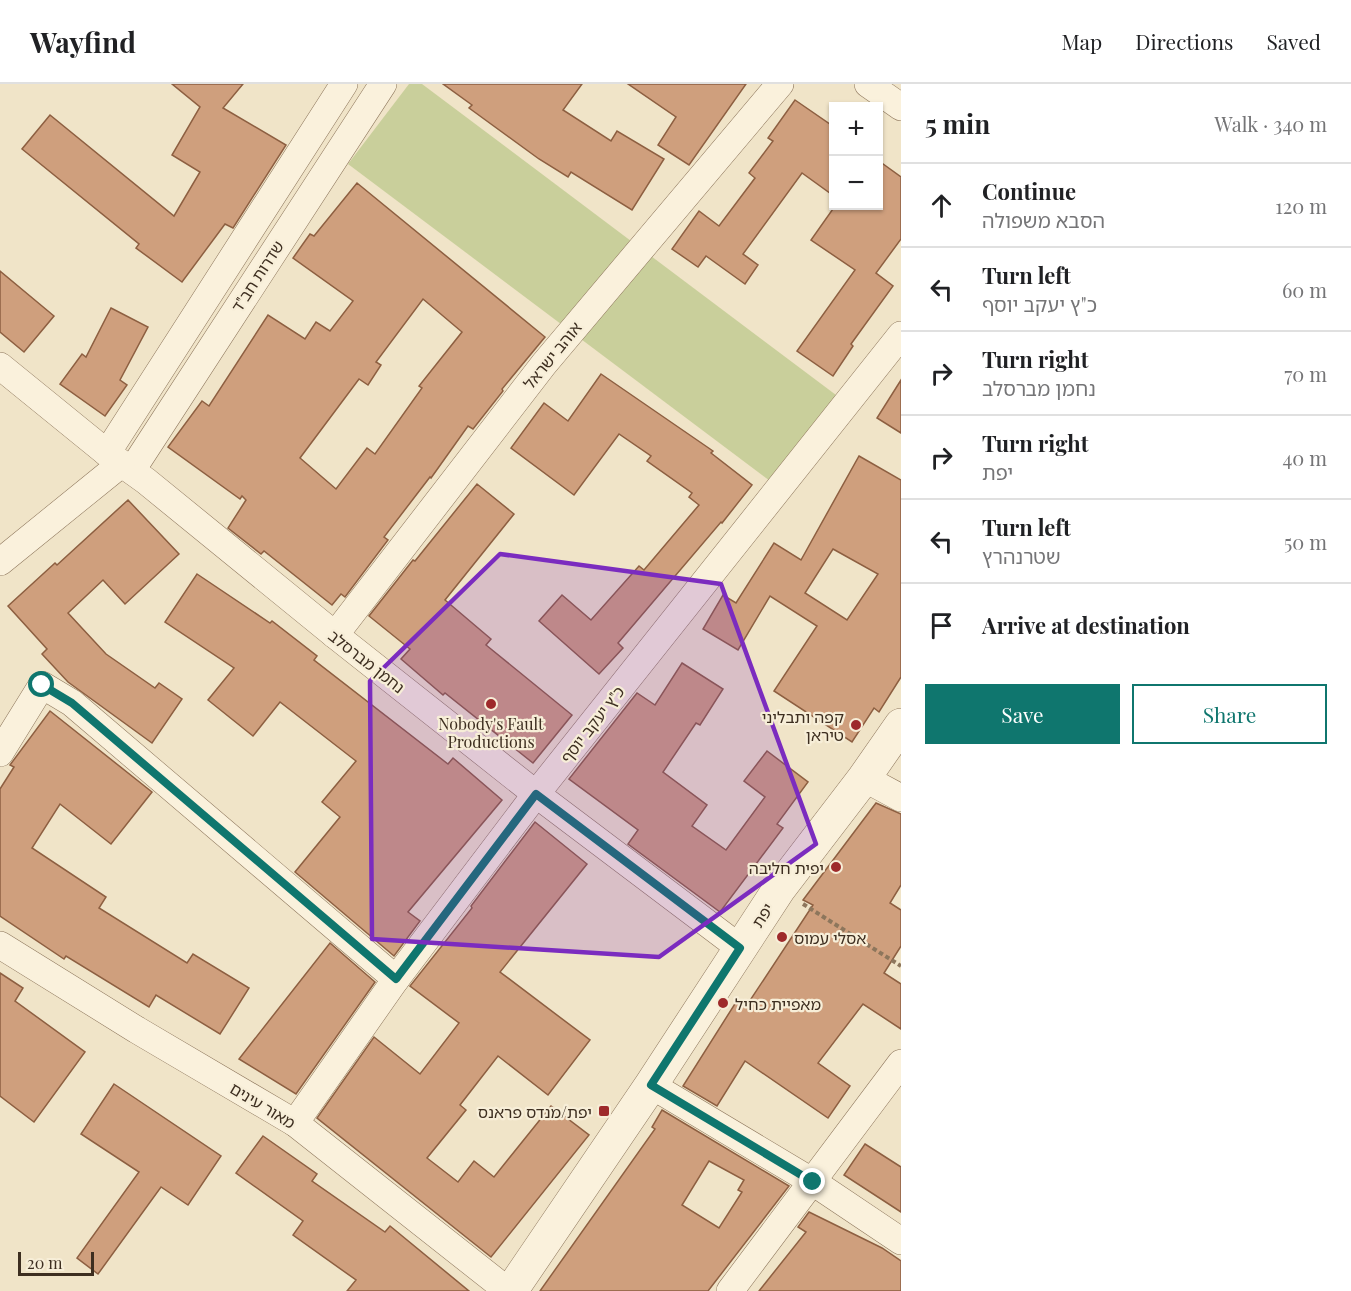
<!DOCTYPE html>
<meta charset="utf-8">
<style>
body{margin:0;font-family:"Playfair Display","Noto Sans Hebrew",serif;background:#f2f2f2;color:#202124}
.controls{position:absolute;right:18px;top:18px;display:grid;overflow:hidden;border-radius:0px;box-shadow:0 2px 4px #0004}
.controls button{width:54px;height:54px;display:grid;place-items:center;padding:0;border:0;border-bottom:2px solid #e0e0e0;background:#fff;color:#202124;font:30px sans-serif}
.scale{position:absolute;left:18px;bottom:15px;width:76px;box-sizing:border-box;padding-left:6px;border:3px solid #3d2e20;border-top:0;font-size:16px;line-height:21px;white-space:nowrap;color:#3d2e20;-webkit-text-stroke:4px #f7eed8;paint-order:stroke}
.stop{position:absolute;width:18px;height:18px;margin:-14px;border:4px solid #0f766e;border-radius:50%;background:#fff}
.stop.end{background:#0f766e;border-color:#fff;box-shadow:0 2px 6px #0008}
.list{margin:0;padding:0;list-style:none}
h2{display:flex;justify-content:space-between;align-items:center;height:78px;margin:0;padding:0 24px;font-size:26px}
h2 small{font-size:20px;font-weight:400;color:#757577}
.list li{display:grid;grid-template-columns:39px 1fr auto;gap:18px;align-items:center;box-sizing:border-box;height:84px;padding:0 24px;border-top:2px solid #e0e0e0}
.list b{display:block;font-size:22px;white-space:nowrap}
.list p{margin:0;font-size:20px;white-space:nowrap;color:#757577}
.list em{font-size:20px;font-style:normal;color:#757577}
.actions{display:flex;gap:12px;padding:18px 24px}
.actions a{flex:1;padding:14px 0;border:2px solid #0f766e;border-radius:0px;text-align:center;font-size:21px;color:#0f766e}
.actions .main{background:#0f766e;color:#fff}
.icon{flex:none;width:33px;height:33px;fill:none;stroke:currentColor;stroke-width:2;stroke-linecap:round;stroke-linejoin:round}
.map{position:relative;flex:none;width:901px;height:1207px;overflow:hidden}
header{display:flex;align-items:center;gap:36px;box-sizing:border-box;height:84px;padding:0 30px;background:#fff;border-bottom:2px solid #e0e0e0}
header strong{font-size:28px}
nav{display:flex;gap:33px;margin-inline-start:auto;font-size:21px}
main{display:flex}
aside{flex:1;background:#fff}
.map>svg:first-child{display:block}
</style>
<header>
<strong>Wayfind</strong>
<nav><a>Map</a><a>Directions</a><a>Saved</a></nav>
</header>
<main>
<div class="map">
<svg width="901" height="1207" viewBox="0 0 901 1207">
<rect width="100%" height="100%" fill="#f0e4c8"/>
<path fill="#c9cf9b" d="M 409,0 L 422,0 L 840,314 L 774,400 L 348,80 Z"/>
<g fill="#cf9f7d" stroke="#8d5f41" stroke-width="1.5" fill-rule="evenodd">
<path d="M 172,0 L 243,0 L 223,24 L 286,61 L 233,144 L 225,140 L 182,198 L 136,164 L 139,160 L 22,65 L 50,31 L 174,132 L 200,88 L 172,71 L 200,23 Z"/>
<path d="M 443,0 L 582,0 L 563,26 L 611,57 L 617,47 L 664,75 L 632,126 L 571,88 L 568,93 L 539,75 L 469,24 L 472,21 Z"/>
<path d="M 628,0 L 746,0 L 689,81 L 658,61 L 676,33 Z"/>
<path d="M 795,16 L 834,43 L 834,112 L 802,89 L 743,170 L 758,181 L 745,200 L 706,172 L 698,183 L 672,165 L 699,127 L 719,142 L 755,94 L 749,89 L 773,57 L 768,54 Z"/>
<path d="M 879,77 L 901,93 L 901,155 L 876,189 L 893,202 L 851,260 L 853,262 L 833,292 L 797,267 L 855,186 L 811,156 L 835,122 L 879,122 Z"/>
<path d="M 357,99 L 545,253 L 502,305 L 503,307 L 473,345 L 468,342 L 431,394 L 430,393 L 384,453 L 388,456 L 345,513 L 341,510 L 332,521 L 264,467 L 261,470 L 228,444 L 246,416 L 242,412 L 240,415 L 168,363 L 202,317 L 209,322 L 268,231 L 305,255 L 316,238 L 330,247 L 353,217 L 293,174 L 310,150 L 314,152 ZM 423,215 L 462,248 L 419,302 L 422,304 L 375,370 L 367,364 L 336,405 L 300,374 L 359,295 L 368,301 L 381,281 L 376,278 Z"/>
<path d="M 0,187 L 54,232 L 24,268 L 0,248 Z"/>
<path d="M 111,224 L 148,243 L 120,296 L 127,301 L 105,332 L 60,300 L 82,270 L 86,273 Z"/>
<path d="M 601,290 L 713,367 L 711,369 L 752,401 L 722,439 L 721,438 L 618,559 L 623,564 L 599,590 L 539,537 L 562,511 L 591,536 L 639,482 L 644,486 L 699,421 L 689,413 L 692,409 L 647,377 L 651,372 L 619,350 L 574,411 L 511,364 L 544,319 L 568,337 Z"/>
<path d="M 901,296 L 901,349 L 877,334 Z"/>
<path d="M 859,372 L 901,396 L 901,593 L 879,628 L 874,624 L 852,658 L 774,607 L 817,542 L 770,512 L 738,566 L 703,545 L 723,511 L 736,519 L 774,459 L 801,476 ZM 833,465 L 878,490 L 847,536 L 805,509 Z"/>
<path d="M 477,400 L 514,430 L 445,516 L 491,555 L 486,561 L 572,631 L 533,679 L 445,609 L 443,611 L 401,575 L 410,565 L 369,532 L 413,476 L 415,477 Z"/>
<path d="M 128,416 L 179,470 L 125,520 L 103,496 L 68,529 L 106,570 L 155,604 L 159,599 L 182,615 L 152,659 L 68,598 L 42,570 L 47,565 L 8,522 L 55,479 L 57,481 Z"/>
<path d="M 197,490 L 270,539 L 272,537 L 317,572 L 314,576 L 448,680 L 453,674 L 502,716 L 408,828 L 420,837 L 394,872 L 295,788 L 340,733 L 322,718 L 356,677 L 280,618 L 253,652 L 208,616 L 234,584 L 165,538 Z"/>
<path d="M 682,579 L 723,605 L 700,641 L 696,639 L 663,688 L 707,721 L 692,742 L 726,766 L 765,713 L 744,697 L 767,667 L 808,698 L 777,740 L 783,744 L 720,828 L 628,760 L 638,746 L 569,695 L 637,609 L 655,621 Z"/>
<path d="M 50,627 L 152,708 L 111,760 L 60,720 L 32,764 L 106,813 L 99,824 L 187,879 L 193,870 L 249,904 L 220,950 L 156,911 L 149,923 L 66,872 L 64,875 L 0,832 L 0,705 L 14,683 L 10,681 Z"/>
<path d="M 876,719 L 901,730 L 901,801 L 890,819 L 901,826 L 901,862 L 884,889 L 901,900 L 901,945 L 863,920 L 818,979 L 850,1002 L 828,1034 L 745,977 L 717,1022 L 683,1002 L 738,915 L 747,921 L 813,821 L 803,816 Z"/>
<path d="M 535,738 L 587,780 L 500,888 L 590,956 L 548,1011 L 498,972 L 460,1021 L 466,1026 L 427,1074 L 458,1098 L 474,1077 L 494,1093 L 551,1022 L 589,1051 L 491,1173 L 317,1034 L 374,953 L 420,990 L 459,939 L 410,902 L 472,824 L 471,822 Z"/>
<path d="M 330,859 L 375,898 L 296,1010 L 239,975 Z"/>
<path d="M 0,889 L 23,904 L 15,917 L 85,968 L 34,1038 L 0,1012 Z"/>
<path d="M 114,1000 L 221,1072 L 188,1121 L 161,1103 L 98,1190 L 77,1174 L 139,1088 L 81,1050 Z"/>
<path d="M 662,1026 L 789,1102 L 708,1207 L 540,1207 L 655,1045 L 652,1043 ZM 709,1077 L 744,1096 L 738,1106 L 742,1108 L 719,1144 L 682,1121 Z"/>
<path d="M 263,1052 L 317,1090 L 312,1097 L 385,1148 L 390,1142 L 469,1207 L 347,1207 L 356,1196 L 293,1151 L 303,1137 L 236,1089 Z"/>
<path d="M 865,1060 L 901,1083 L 901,1128 L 844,1091 Z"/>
<path d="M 809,1128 L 882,1164 L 901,1177 L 901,1207 L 759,1207 L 806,1148 L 798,1143 Z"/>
</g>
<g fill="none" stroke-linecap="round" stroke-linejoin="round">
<g stroke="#8d765c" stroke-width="28">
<g id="minor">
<path d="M 868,0 L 901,23"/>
<path d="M 0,282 L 107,369 L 146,397 L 335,551 L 536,710 L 740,864"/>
<path d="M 107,369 L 344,0"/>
<path d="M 132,386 L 383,0"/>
<path d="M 0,478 L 121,380"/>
<path d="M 335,551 L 544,280 L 780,0"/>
<path d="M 0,669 L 42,601 L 72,619 L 396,895"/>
<path d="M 864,694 L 901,714"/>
<path d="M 0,861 L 137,946 L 295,1039 L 508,1207"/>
<path d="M 651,1001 L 813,1098 L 901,1157"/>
<path d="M 295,1039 L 396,895 L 536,710 L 901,251"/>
<path d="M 730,1207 L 901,979"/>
</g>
</g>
<g stroke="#8d765c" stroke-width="34">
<path id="tertiary" d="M 511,1207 L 651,1001 L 779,805 L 864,694 L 901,641"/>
</g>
<path stroke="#8d765c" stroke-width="4" stroke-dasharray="4.5 3" stroke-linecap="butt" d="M 803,820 L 901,882"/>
<use href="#minor" stroke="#faf1dc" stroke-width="27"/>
<use href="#tertiary" stroke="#faf1dc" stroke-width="33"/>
</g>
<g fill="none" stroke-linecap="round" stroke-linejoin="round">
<path stroke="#0f766e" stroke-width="8" d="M 42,601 L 72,619 L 396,895 L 536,710 L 740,864 L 651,1001 L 813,1098"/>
</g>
<path fill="#7b2cbf" fill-opacity="0.2" stroke="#7b2cbf" stroke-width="4.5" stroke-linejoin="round" d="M 500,470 L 721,500 L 816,760 L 659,873 L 372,855 L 370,597 Z"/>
<g fill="#9e2a2b" stroke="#f7eed8" stroke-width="2">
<circle cx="491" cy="620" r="6"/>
<circle cx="856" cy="641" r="6"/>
<circle cx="836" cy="783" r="6"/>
<circle cx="782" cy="853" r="6"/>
<circle cx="723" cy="919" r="6"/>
<rect x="598" y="1021" width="12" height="12" rx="3"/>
</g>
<g text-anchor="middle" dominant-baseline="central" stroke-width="4.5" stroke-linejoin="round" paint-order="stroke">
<g font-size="16" fill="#3d2e20" stroke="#f7eed8">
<text transform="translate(257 192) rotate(-57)">שדרות חב"ד</text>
<text transform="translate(552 271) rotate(-51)">אוהב ישראל</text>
<text transform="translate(367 577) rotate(38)">נחמן מברסלב</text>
<text transform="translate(592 640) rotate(-52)">כ"ץ יעקב יוסף</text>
<text transform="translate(762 831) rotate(-57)">יפת</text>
<text transform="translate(263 1021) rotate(31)">מאור עינים</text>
</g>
<g font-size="16" fill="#3d2e20" stroke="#f7eed8" text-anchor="end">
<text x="844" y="632">קפה ותבליני<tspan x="844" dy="18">טיראן</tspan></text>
<text x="491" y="639" text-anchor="middle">Nobody's Fault<tspan x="491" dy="18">Productions</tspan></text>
<text x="824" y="783">יפית חליבה</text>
<text x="794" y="853" text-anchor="start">אסלי עמוס</text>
<text x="735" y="919" text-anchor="start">מאפיית כחיל</text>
<text x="592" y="1027">יפת/מנדס פראנס</text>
</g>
</g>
</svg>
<div class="controls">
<button>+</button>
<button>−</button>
</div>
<div class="scale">20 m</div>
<div class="stop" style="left:42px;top:601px"></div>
<div class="stop end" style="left:813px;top:1098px"></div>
</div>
<aside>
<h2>5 min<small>Walk · 340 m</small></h2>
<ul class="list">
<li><svg class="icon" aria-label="ahead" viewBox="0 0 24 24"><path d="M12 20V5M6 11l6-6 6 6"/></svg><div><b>Continue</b><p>הסבא משפולה</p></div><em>120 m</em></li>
<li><svg class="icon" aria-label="left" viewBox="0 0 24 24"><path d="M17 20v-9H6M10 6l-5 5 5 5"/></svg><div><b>Turn left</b><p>כ&quot;ץ יעקב יוסף</p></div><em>60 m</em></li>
<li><svg class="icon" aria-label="right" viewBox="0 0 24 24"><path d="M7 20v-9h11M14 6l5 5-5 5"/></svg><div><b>Turn right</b><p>נחמן מברסלב</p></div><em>70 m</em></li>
<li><svg class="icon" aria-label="right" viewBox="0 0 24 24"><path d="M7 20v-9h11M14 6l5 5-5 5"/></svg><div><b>Turn right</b><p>יפת</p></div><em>40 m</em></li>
<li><svg class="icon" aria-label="left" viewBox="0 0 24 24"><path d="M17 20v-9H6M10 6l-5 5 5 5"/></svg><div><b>Turn left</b><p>שטרנהרץ</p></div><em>50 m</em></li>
<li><svg class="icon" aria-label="arrive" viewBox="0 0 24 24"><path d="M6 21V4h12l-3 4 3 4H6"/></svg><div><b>Arrive at destination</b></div></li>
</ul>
<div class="actions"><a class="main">Save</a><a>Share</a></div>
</aside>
</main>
